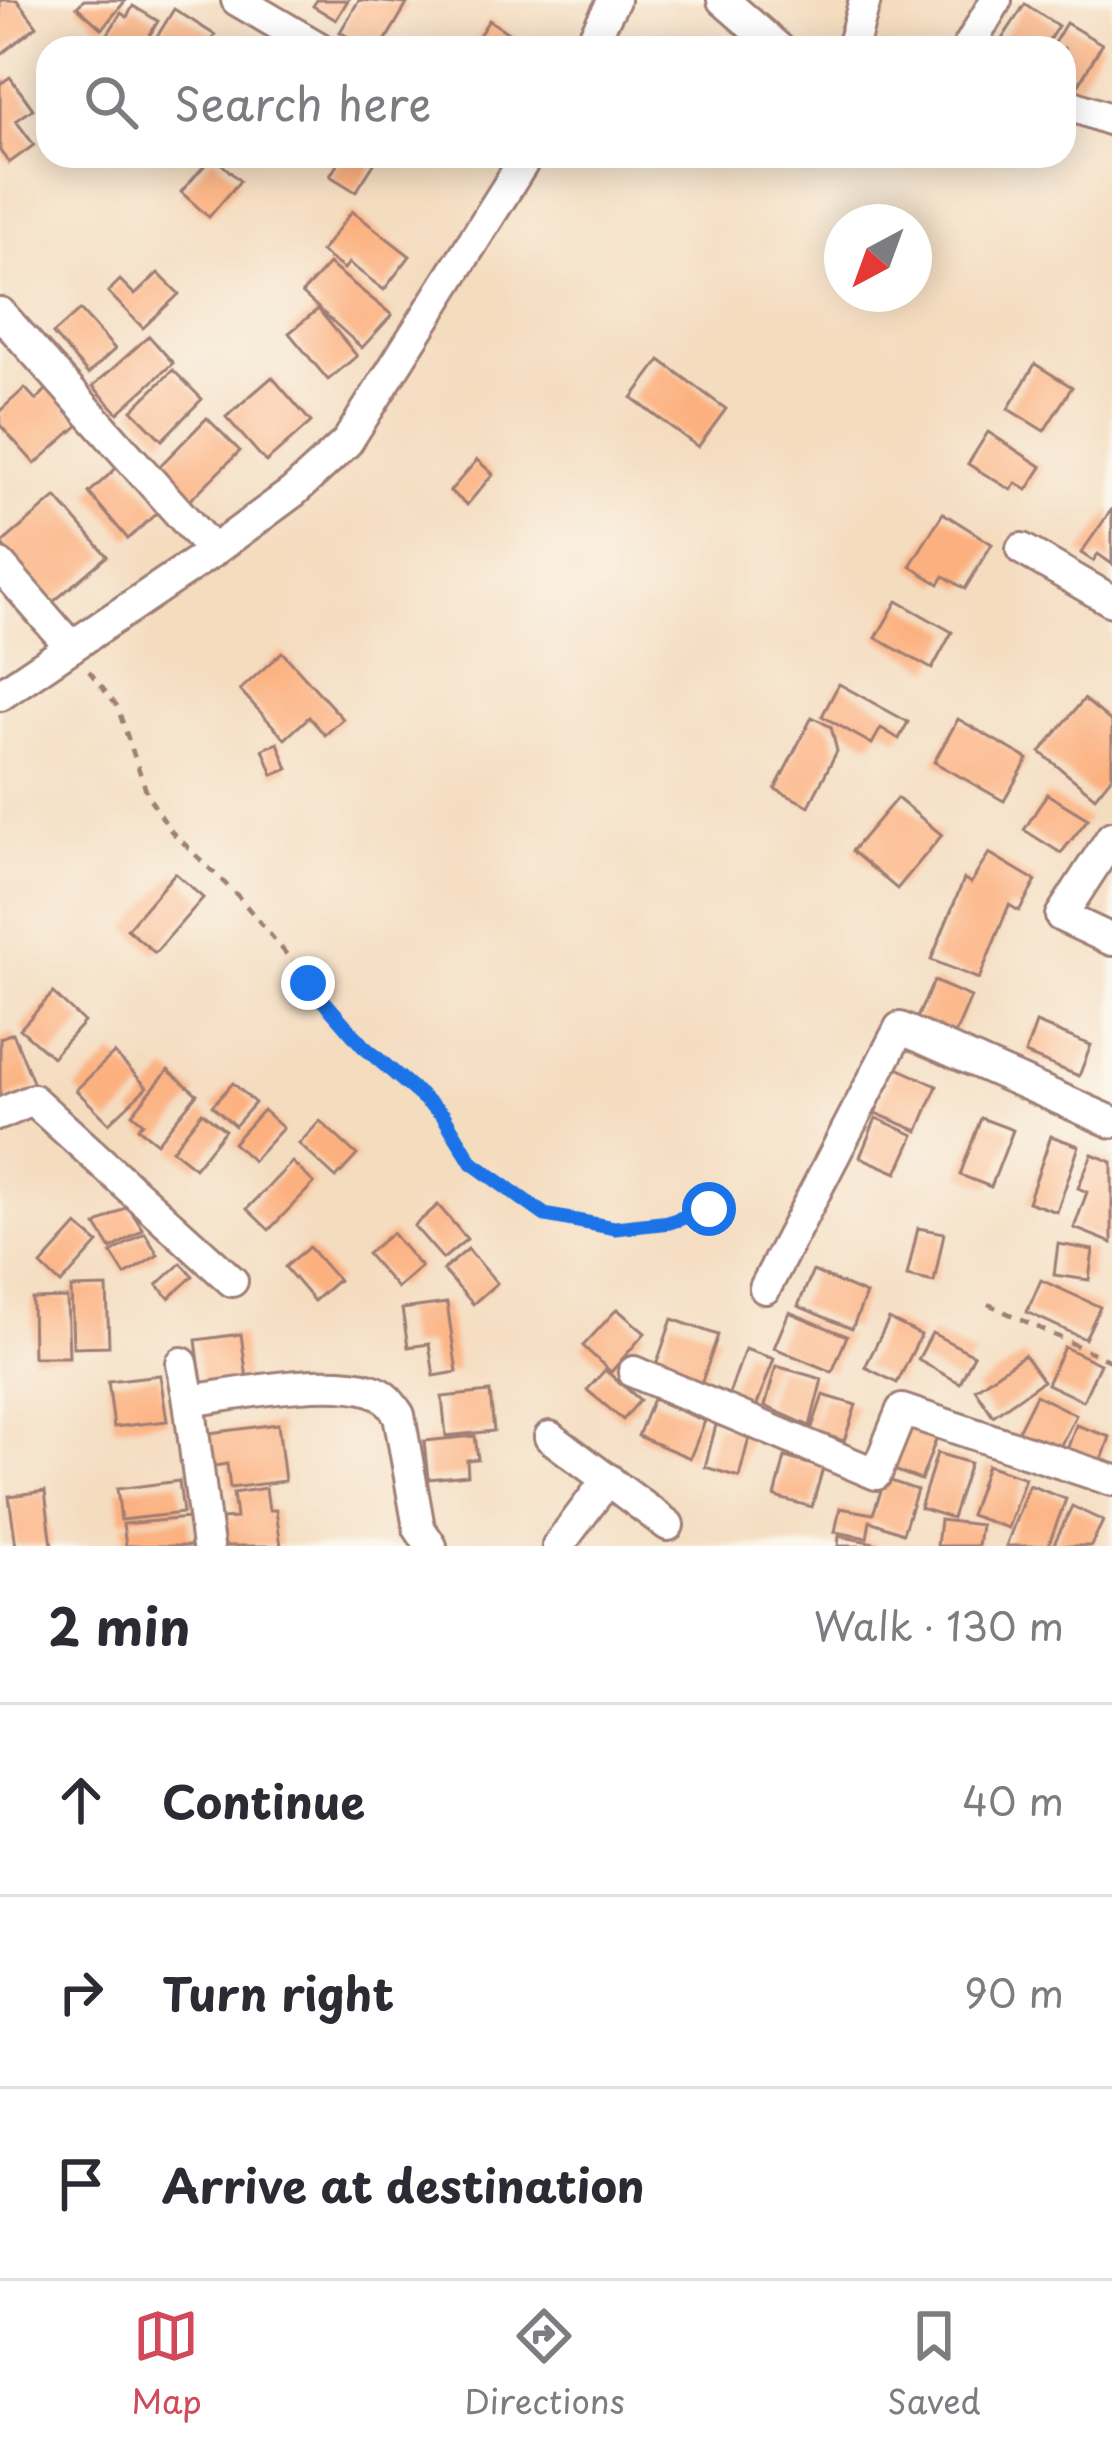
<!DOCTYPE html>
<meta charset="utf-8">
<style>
body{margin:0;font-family:"Playpen Sans",sans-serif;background:#f7f7f7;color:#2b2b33}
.compass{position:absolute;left:824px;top:204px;width:108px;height:108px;border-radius:50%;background:#fff;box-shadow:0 6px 30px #0003;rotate:221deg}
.stop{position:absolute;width:36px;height:36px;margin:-27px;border:9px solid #1a73e8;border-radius:50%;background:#fff}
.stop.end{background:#1a73e8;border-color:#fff;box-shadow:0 3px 12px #0008}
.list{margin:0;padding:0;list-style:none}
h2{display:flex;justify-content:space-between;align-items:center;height:156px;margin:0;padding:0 48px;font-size:51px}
h2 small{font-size:39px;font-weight:400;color:#7c7c81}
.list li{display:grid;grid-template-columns:78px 1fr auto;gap:36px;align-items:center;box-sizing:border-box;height:192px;padding:0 48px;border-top:3px solid #e1e1e2}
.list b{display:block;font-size:45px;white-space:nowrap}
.list em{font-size:39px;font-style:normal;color:#7c7c81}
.icon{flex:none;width:66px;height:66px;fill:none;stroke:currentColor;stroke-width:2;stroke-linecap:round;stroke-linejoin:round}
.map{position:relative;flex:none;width:1112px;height:1546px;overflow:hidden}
.search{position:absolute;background:#fff;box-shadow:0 6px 30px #0003;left:36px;right:36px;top:36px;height:132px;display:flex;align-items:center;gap:30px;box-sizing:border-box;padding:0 42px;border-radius:36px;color:#7c7c81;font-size:45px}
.sheet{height:732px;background:#fff}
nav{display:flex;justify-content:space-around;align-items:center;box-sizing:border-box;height:168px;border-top:3px solid #e1e1e2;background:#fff;font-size:33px;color:#7c7c81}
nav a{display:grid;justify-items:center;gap:6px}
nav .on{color:#d1495b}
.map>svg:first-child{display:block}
</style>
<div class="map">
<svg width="1112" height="1546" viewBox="0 0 1112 1546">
<rect width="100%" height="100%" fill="#fbf7ec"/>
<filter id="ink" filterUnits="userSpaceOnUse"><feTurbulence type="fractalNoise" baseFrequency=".00833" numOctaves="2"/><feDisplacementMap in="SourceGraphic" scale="24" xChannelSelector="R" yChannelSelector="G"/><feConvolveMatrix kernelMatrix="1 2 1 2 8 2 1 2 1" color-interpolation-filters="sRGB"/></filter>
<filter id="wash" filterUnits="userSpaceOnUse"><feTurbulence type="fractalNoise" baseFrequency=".004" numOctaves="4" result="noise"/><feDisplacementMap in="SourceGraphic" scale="48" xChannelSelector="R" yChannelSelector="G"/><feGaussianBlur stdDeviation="2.7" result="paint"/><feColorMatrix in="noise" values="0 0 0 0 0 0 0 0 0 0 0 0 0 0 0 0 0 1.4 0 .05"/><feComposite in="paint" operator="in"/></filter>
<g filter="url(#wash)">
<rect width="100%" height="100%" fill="#f4dcbf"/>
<g id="blocks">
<g fill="#fcb07f">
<path d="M 0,0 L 17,0 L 37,26 L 0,55 Z"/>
<path d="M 84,0 L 126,0 L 102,29 L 77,7 Z"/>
<path d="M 317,0 L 348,0 L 336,20 L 313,6 Z"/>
<path d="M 359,0 L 407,4 L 381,48 L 367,48 L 340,32 Z"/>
<path d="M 1025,4 L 1058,26 L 1044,48 L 996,48 Z"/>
<path d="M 133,6 L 158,21 L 142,48 L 124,48 L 106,37 L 121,13 L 127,17 Z"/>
<path d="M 174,9 L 215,35 L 207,48 L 150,48 Z"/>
<path d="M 489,20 L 526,45 L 524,48 L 471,48 Z"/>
<path d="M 1066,23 L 1102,44 L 1074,93 L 1064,87 L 1064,48 L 1051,48 Z"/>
<path d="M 82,32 L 100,48 L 67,48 Z"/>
<path d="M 10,77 L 33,109 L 16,121 L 34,145 L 9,163 L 0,151 L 0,84 Z"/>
<path d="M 213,156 L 240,181 L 209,217 L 181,192 Z"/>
<path d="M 327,156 L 379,156 L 356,192 L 330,176 L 338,163 Z"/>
<path d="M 352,211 L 410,256 L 384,290 L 349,263 L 344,269 L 321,252 Z"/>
<path d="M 329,264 L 392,315 L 362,348 L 302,293 Z"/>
<path d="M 158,273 L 179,294 L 143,328 L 108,292 L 120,280 L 135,295 Z"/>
<path d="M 318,309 L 357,356 L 328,380 L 289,333 Z"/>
<path d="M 80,310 L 115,349 L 88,374 L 53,334 Z"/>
<path d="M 149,336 L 173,363 L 118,413 L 93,386 Z"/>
<path d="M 660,360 L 726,409 L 698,447 L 632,398 Z"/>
<path d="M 1035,364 L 1072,387 L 1044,431 L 1008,409 Z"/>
<path d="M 173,370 L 202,399 L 162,440 L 132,410 Z"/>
<path d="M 272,377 L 311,422 L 266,462 L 226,417 Z"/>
<path d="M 49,387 L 81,423 L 35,464 L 0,425 L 0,411 L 25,388 L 36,400 Z"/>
<path d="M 207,418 L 240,451 L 187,503 L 155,471 Z"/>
<path d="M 988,432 L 1042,467 L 1027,490 L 1016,483 L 1011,490 L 968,464 Z"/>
<path d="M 477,460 L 493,474 L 467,505 L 450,491 Z"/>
<path d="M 121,464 L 161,509 L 128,539 L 89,493 Z"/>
<path d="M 56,497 L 107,556 L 52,603 L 1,544 Z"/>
<path d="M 1112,509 L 1112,564 L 1098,554 L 1093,561 L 1081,553 Z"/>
<path d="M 943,513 L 992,544 L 965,589 L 944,576 L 939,584 L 910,566 Z"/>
<path d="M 897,601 L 952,632 L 932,669 L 876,638 Z"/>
<path d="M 282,652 L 343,719 L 325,735 L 309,717 L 285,739 L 240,690 Z"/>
<path d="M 839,684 L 908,722 L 899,739 L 881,728 L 872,744 L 822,716 Z"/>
<path d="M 1084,699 L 1112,722 L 1112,776 L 1095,797 L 1040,752 Z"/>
<path d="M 812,717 L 831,727 L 837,751 L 809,806 L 775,789 Z"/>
<path d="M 958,719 L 1028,759 L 1004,801 L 934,762 Z"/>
<path d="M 278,743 L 288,769 L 273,775 L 263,749 Z"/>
<path d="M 1047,794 L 1088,819 L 1061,853 L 1024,830 Z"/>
<path d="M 897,798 L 942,835 L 897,889 L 852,851 Z"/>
<path d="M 989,853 L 1036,881 L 1019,911 L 1009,905 L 979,979 L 931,960 L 964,879 L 971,883 Z"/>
<path d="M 175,873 L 203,898 L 155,953 L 127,929 Z"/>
<path d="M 934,981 L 971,997 L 953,1039 L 915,1022 Z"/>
<path d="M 53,993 L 84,1022 L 52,1057 L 20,1029 Z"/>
<path d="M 1036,1023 L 1091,1045 L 1079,1076 L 1025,1054 Z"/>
<path d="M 13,1033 L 35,1087 L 0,1101 L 0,1038 Z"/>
<path d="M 114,1053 L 147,1087 L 109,1123 L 76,1090 Z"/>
<path d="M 895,1067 L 937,1086 L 918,1131 L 875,1113 Z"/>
<path d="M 168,1070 L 197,1094 L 157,1143 L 138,1128 L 143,1123 L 132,1114 Z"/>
<path d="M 233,1083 L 255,1103 L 235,1126 L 212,1106 Z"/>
<path d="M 263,1110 L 283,1128 L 253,1161 L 233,1143 Z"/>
<path d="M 202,1112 L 225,1130 L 195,1168 L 172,1150 Z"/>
<path d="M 876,1118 L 914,1135 L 897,1173 L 860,1157 Z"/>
<path d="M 981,1118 L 1013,1130 L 991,1187 L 960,1175 Z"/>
<path d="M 320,1121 L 357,1155 L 336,1178 L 299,1144 Z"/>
<path d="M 1051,1136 L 1079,1146 L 1057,1212 L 1028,1202 Z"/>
<path d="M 1092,1154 L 1112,1162 L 1112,1243 L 1074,1228 L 1087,1192 L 1078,1188 Z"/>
<path d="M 292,1162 L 314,1183 L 269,1230 L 247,1209 Z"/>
<path d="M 438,1205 L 467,1239 L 443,1259 L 414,1226 Z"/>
<path d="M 128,1206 L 143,1230 L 111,1249 L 96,1225 Z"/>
<path d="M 77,1225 L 98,1243 L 61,1284 L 41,1265 Z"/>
<path d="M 918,1228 L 944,1233 L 934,1282 L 907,1276 Z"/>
<path d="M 145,1233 L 158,1255 L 125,1275 L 111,1253 Z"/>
<path d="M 392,1233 L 421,1267 L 397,1288 L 367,1254 Z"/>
<path d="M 1058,1244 L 1093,1250 L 1089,1280 L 1054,1275 Z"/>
<path d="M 309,1247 L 338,1280 L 314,1301 L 285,1267 Z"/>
<path d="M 468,1249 L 497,1283 L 473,1304 L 443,1270 Z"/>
<path d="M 181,1263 L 193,1276 L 169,1298 L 157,1285 Z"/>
<path d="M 813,1271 L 866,1294 L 852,1329 L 798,1306 Z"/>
<path d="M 1041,1280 L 1100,1307 L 1085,1339 L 1027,1312 Z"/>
<path d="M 107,1287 L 109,1346 L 73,1347 L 71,1288 Z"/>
<path d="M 67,1298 L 69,1357 L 33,1357 L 32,1299 Z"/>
<path d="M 447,1303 L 457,1372 L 434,1376 L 429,1344 L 408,1347 L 402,1309 Z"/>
<path d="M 617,1309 L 645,1333 L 611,1372 L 583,1346 Z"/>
<path d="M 789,1312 L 847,1336 L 832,1372 L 774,1348 Z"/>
<path d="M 672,1319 L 718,1335 L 700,1387 L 654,1371 Z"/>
<path d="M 889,1319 L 921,1335 L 897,1383 L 865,1367 Z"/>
<path d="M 932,1333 L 974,1355 L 960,1383 L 918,1360 Z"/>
<path d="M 241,1334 L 247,1379 L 202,1386 L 196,1340 Z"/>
<path d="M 1064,1347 L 1100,1364 L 1083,1401 L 1047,1384 Z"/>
<path d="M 745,1349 L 774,1359 L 755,1410 L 727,1400 Z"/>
<path d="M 1024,1355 L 1043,1381 L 993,1416 L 975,1389 Z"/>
<path d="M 776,1366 L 822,1379 L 810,1426 L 765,1406 Z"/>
<path d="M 605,1370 L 640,1400 L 623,1420 L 587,1390 Z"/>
<path d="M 160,1375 L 167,1421 L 114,1427 L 108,1381 Z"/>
<path d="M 490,1392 L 494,1431 L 446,1436 L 442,1397 Z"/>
<path d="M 823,1395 L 856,1405 L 844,1441 L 811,1430 Z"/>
<path d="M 1036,1395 L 1076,1415 L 1056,1455 L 1016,1435 Z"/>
<path d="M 653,1399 L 705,1421 L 690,1458 L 638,1436 Z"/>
<path d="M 278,1424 L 285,1481 L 230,1488 L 227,1464 L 214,1466 L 209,1433 Z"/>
<path d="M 716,1425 L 750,1434 L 739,1477 L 705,1467 Z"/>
<path d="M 905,1425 L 937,1437 L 921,1480 L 889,1468 Z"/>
<path d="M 1076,1425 L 1110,1437 L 1101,1462 L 1067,1450 Z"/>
<path d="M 475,1436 L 478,1459 L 467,1460 L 468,1475 L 428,1479 L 424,1441 Z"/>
<path d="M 937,1453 L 970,1463 L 952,1518 L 920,1508 Z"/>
<path d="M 785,1457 L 823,1468 L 812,1507 L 775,1497 Z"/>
<path d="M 987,1465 L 1025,1478 L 1008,1528 L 970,1515 Z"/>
<path d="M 885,1479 L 917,1490 L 903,1533 L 870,1521 L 867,1538 L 835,1532 L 840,1508 L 873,1514 Z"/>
<path d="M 179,1481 L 183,1513 L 121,1520 L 117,1489 Z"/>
<path d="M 1029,1485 L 1066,1499 L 1048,1546 L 1006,1546 Z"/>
<path d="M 266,1488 L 269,1510 L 276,1510 L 281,1546 L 225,1546 L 221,1519 L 236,1518 L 233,1493 Z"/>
<path d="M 45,1491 L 52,1546 L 16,1546 L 9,1496 Z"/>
<path d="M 1072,1506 L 1103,1521 L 1091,1546 L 1053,1546 Z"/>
<path d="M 189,1518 L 191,1546 L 126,1546 L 123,1524 Z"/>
<path d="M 940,1520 L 981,1525 L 978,1546 L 937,1546 Z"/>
<path d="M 839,1536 L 880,1544 L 879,1546 L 838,1546 Z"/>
</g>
</g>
</g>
<g filter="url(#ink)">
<use href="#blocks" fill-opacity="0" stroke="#9f7e75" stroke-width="3"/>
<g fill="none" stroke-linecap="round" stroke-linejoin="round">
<g stroke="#9f7e75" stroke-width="36">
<g id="minor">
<path d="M 237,0 L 319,48"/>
<path d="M 723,0 L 778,48"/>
<path d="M 588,48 L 614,0"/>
<path d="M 852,48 L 865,0"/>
<path d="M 968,48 L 996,0"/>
<path d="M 1064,103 L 1112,120"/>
<path d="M 0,313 L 213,551"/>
<path d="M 1022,549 L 1112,601"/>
<path d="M 0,565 L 71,647"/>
<path d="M 0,695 L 213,551 L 293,492 L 347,442 L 527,156"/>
<path d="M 1112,837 L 1061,916 L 1112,940"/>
<path d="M 0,1114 L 33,1100 L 232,1281"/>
<path d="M 765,1288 L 900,1028 L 1112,1122"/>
<path d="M 182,1363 L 189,1401"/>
<path d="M 634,1372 L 876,1474 L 902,1410 L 1112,1480"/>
<path d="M 550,1437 L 668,1525"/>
<path d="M 208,1546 L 189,1401 C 237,1394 326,1376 371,1390 C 385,1394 392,1405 399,1415 L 419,1528 L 431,1546"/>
<path d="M 558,1546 L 608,1479"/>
</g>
</g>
<g stroke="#9f7e75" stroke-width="4.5" stroke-dasharray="9 9" stroke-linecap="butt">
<path d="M 89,671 L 117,706 L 148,796 L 171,831 L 238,896 L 363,1046 L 443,1115 L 472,1163 L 501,1188 L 545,1215 L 580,1225 L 615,1228 L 670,1222 L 708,1209"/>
<path d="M 988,1304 L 1112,1362"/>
</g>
<use href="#minor" stroke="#fff" stroke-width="30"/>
</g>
</g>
<g fill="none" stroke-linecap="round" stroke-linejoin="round" filter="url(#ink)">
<path stroke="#1a73e8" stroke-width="15" d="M 308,983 L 363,1046 L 443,1115 L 472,1163 L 545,1215 L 615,1228 L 670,1222 L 709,1209"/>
</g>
</svg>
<svg class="compass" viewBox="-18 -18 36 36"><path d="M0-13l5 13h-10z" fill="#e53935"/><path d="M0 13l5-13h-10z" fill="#7c7c81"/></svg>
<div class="stop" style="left:709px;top:1209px"></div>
<div class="stop end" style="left:308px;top:983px"></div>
<div class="search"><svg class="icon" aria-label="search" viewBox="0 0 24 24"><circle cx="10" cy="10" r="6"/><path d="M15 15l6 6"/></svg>Search here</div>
</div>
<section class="sheet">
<h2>2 min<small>Walk · 130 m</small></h2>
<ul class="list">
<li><svg class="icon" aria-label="ahead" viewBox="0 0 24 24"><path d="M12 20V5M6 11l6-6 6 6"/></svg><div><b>Continue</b></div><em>40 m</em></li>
<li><svg class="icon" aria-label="right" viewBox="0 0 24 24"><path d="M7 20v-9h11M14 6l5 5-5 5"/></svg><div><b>Turn right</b></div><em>90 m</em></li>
<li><svg class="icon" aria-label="arrive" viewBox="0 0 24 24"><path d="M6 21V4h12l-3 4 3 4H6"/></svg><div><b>Arrive at destination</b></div></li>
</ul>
</section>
<nav>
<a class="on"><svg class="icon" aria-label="map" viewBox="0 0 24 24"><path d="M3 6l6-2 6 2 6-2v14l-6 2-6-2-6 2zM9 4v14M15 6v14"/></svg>Map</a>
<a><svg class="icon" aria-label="directions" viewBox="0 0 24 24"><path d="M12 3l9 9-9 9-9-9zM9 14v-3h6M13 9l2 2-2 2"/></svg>Directions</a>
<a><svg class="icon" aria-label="saved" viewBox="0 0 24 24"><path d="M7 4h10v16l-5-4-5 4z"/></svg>Saved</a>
</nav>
